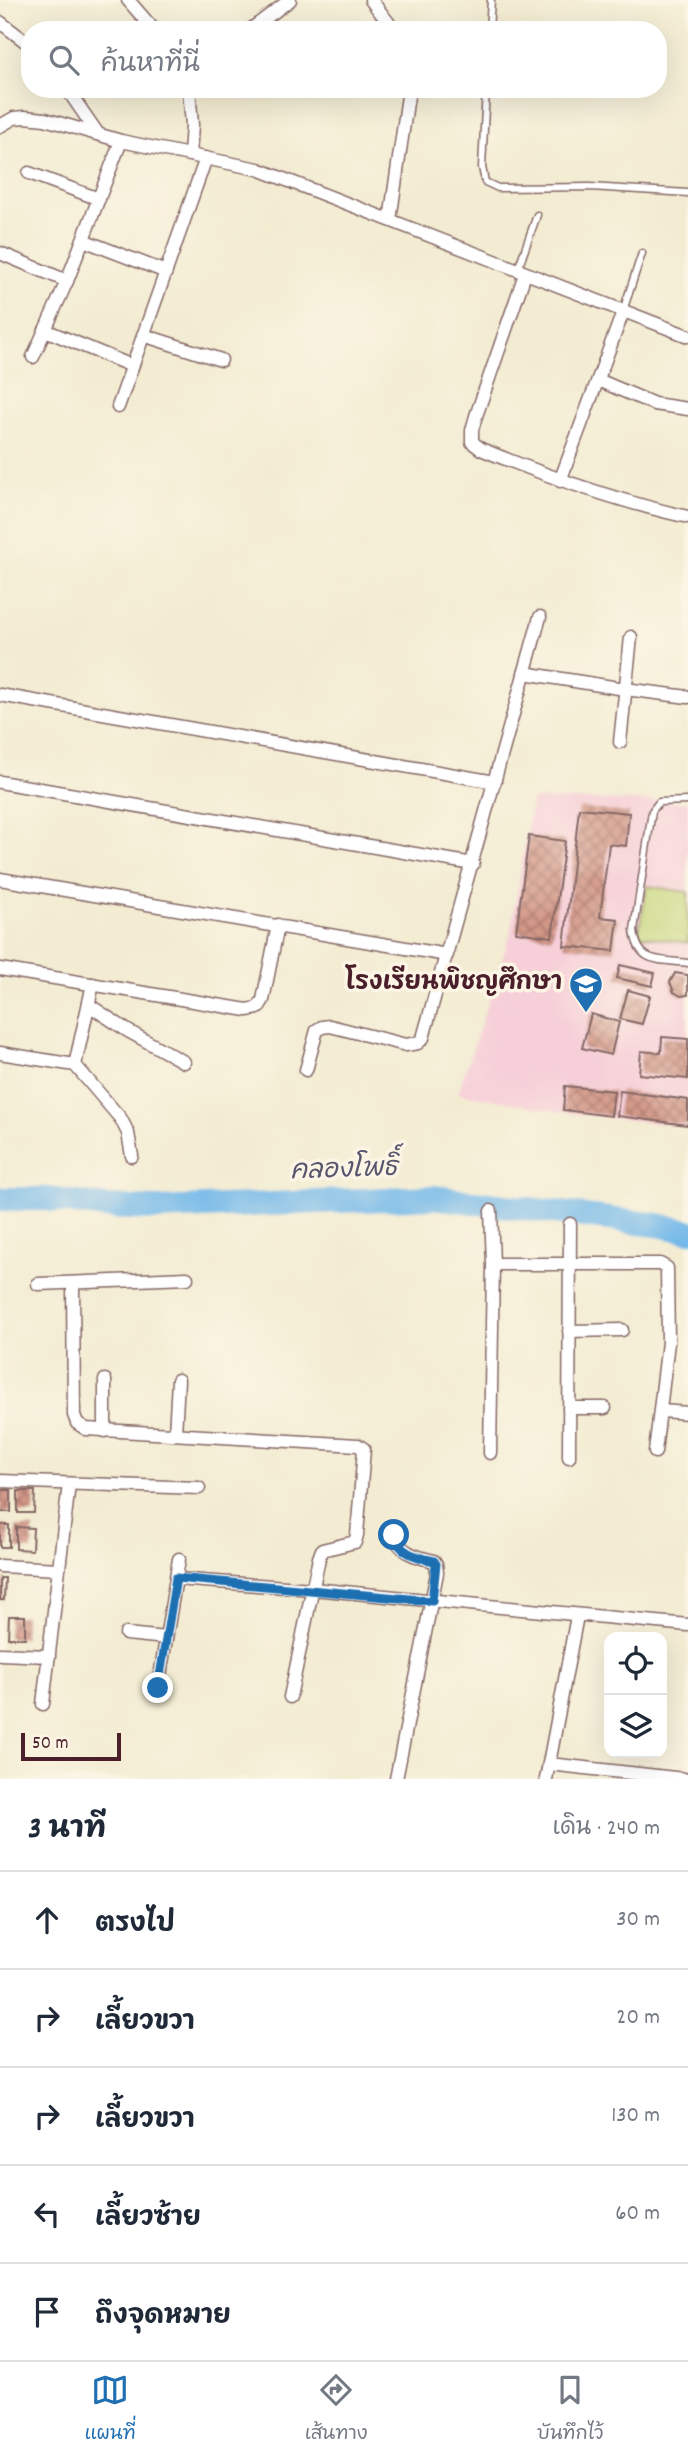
<!DOCTYPE html>
<html lang="th">
<meta charset="utf-8">
<style>
body{margin:0;font-family:Dekko,"Playpen Sans Thai",sans-serif;background:#f2f2f3;color:#1f2937}
.controls{position:absolute;right:21px;bottom:21px;display:grid;overflow:hidden;border-radius:14px;box-shadow:0 7px 28px #0002}
.controls button{width:63px;height:63px;display:grid;place-items:center;padding:0;border:0;border-bottom:2px solid #e0e1e3;background:#fff;color:#1f2937;font:35px sans-serif}
.scale{position:absolute;left:21px;bottom:18px;width:100px;box-sizing:border-box;padding-left:7px;border:4px solid #4a1f2b;border-top:0;font-size:19px;line-height:24px;white-space:nowrap;color:#4a1f2b;-webkit-text-stroke:5px #fcf5e5;paint-order:stroke}
.stop{position:absolute;width:21px;height:21px;margin:-16px;border:5px solid #1f6fb2;border-radius:50%;background:#fff}
.stop.end{background:#1f6fb2;border-color:#fff;box-shadow:0 2px 7px #0008}
.list{margin:0;padding:0;list-style:none}
h2{display:flex;justify-content:space-between;align-items:center;height:91px;margin:0;padding:0 28px;font-size:30px}
h2 small{font-size:23px;font-weight:400;color:#747a83}
.list li{display:grid;grid-template-columns:46px 1fr auto;gap:21px;align-items:center;box-sizing:border-box;height:98px;padding:0 28px;border-top:2px solid #e0e1e3}
.list b{display:block;font-size:26px;white-space:nowrap}
.list em{font-size:23px;font-style:normal;color:#747a83}
.icon{flex:none;width:38px;height:38px;fill:none;stroke:currentColor;stroke-width:2;stroke-linecap:round;stroke-linejoin:round}
.map{position:relative;flex:none;width:688px;height:1779px;overflow:hidden}
.search{position:absolute;background:#fff;box-shadow:0 7px 28px #0002;left:21px;right:21px;top:21px;height:77px;display:flex;align-items:center;gap:18px;box-sizing:border-box;padding:0 24px;border-radius:28px;color:#747a83;font-size:26px}
.sheet{height:581px;background:#fff}
nav{display:flex;justify-content:space-around;align-items:center;box-sizing:border-box;height:98px;border-top:2px solid #e0e1e3;background:#fff;font-size:19px;color:#747a83}
nav a{display:grid;justify-items:center;gap:4px}
nav .on{color:#1f6fb2}
.map>svg:first-child{display:block}
</style>
<div class="map">
<svg width="688" height="1779" viewBox="0 0 688 1779">
<defs>
<pattern id="building-cross-hatch" width="8" height="8" patternUnits="userSpaceOnUse" patternTransform="scale(1.75)"><rect width="8" height="8" fill="#d39787"/><path d="M0 0l8 8M0 8l8-8" fill="none" stroke="#ad7b6f"/></pattern>
</defs>
<rect width="100%" height="100%" fill="#fcf5e5"/>
<filter id="ink" filterUnits="userSpaceOnUse"><feTurbulence type="fractalNoise" baseFrequency=".0143" numOctaves="2"/><feDisplacementMap in="SourceGraphic" scale="14" xChannelSelector="R" yChannelSelector="G"/><feConvolveMatrix kernelMatrix="1 2 1 2 8 2 1 2 1" color-interpolation-filters="sRGB"/></filter>
<filter id="wash" filterUnits="userSpaceOnUse"><feTurbulence type="fractalNoise" baseFrequency=".00686" numOctaves="4" result="noise"/><feDisplacementMap in="SourceGraphic" scale="28" xChannelSelector="R" yChannelSelector="G"/><feGaussianBlur stdDeviation="1.57" result="paint"/><feColorMatrix in="noise" values="0 0 0 0 0 0 0 0 0 0 0 0 0 0 0 0 0 1.4 0 .05"/><feComposite in="paint" operator="in"/></filter>
<g filter="url(#wash)">
<rect width="100%" height="100%" fill="#f3ecd2"/>
<path fill="#f6cfd8" d="M 532,799 L 688,802 L 688,1127 L 560,1112 L 458,1093 L 510,935 Z"/>
<path fill="#c4d476" stroke="#877a50" stroke-width="2" d="M 647,886 L 688,892 L 688,943 L 638,935 Z"/>
<g fill="none" stroke-linecap="round" stroke-linejoin="round">
<path stroke="#72b8e9" stroke-width="24" d="M 0,1199 L 47,1199 L 106,1207 L 157,1209 L 433,1197 L 657,1225 L 688,1231"/>
</g>
<g id="blocks">
<g fill="url(#building-cross-hatch)">
<path d="M 579,808 L 629,813 L 626,846 L 609,844 L 600,917 L 618,919 L 614,951 L 564,946 Z"/>
<path d="M 529,836 L 565,841 L 552,937 L 516,932 Z"/>
<path d="M 620,965 L 655,973 L 652,986 L 617,978 Z"/>
<path d="M 675,973 L 688,975 L 688,995 L 681,996 L 674,992 L 670,982 Z"/>
<path d="M 628,990 L 650,996 L 642,1024 L 620,1019 Z"/>
<path d="M 591,1014 L 619,1022 L 611,1055 L 582,1048 Z"/>
<path d="M 662,1037 L 688,1039 L 688,1079 L 639,1074 L 641,1051 L 661,1053 Z"/>
<path d="M 565,1086 L 614,1091 L 611,1116 L 563,1110 Z"/>
<path d="M 620,1091 L 688,1100 L 688,1125 L 617,1116 Z"/>
<rect x="0" y="1490" width="11" height="22"/>
<path d="M 18,1491 L 35,1491 L 34,1513 L 18,1513 Z"/>
<rect x="0" y="1525" width="9" height="22"/>
<path d="M 16,1527 L 33,1528 L 32,1550 L 16,1549 Z"/>
<path d="M 0,1578 L 5,1578 L 4,1600 L 0,1600 Z"/>
<path d="M 9,1616 L 25,1616 L 25,1638 L 8,1638 Z"/>
</g>
</g>
</g>
<g filter="url(#ink)">
<use href="#blocks" fill-opacity="0" stroke="#856765" stroke-width="2"/>
<g fill="none" stroke-linecap="round" stroke-linejoin="round">
<g stroke="#856765" stroke-width="9">
<g id="lane">
<path d="M 489,30 L 491,0"/>
<path d="M 486,89 L 482,167 L 485,182 L 498,188 L 590,187 L 688,193"/>
<path d="M 518,269 L 537,215"/>
<path d="M 623,311 L 642,253"/>
<path d="M 688,801 L 659,802 L 652,811 L 634,930 C 638,965 659,959 688,963"/>
</g>
</g>
<g stroke="#856765" stroke-width="15">
<g id="street">
<path d="M 128,0 L 154,30"/>
<path d="M 371,0 L 394,30"/>
<path d="M 0,22 L 30,45"/>
<path d="M 250,30 L 290,0"/>
<path d="M 67,89 L 98,134"/>
<path d="M 189,89 L 192,125 L 190,155"/>
<path d="M 0,126 L 14,118 L 25,117 L 45,119 L 121,141 L 258,169 L 688,336"/>
<path d="M 29,173 L 99,199"/>
<path d="M 390,220 L 409,89"/>
<path d="M 83,240 L 166,272"/>
<path d="M 0,253 L 67,281"/>
<path d="M 525,274 L 476,416 L 472,430 L 472,442 L 481,449 C 549,477 616,501 688,517"/>
<path d="M 45,330 L 132,366"/>
<path d="M 143,335 L 221,360"/>
<path d="M 33,357 L 67,281 L 121,141"/>
<path d="M 598,380 L 654,404 L 688,409"/>
<path d="M 118,407 L 206,158"/>
<path d="M 560,481 L 623,312"/>
<path d="M 524,673 L 625,689 L 688,697"/>
<path d="M 0,695 L 495,782"/>
<path d="M 620,742 L 631,637"/>
<path d="M 0,782 L 473,864"/>
<path d="M 0,879 L 447,955"/>
<path d="M 0,969 L 247,1010 L 258,1008 L 263,1000 L 278,925"/>
<path d="M 89,1005 L 128,1031 L 184,1062"/>
<path d="M 0,1053 L 75,1065 L 121,1119 L 128,1133 L 132,1156"/>
<path d="M 75,1065 L 93,984"/>
<path d="M 306,1070 L 317,1030 L 322,1027 L 330,1026 L 406,1045 L 418,1043 L 423,1038 L 540,617"/>
<path d="M 493,1264 L 660,1264 L 667,1268 L 668,1342 L 655,1452"/>
<path d="M 73,1283 L 74,1415 L 77,1423 L 86,1429 L 358,1445 L 364,1449 L 357,1535 L 355,1542 L 322,1550 L 319,1558 L 290,1697"/>
<path d="M 38,1284 L 187,1278"/>
<path d="M 569,1331 L 622,1330"/>
<path d="M 105,1380 L 105,1431"/>
<path d="M 569,1408 L 605,1408"/>
<path d="M 661,1411 L 688,1413"/>
<path d="M 175,1434 L 178,1380"/>
<path d="M 490,1453 L 493,1264 L 491,1211"/>
<path d="M 569,1457 L 570,1224"/>
<path d="M 0,1481 L 199,1488"/>
<path d="M 394,1535 C 400,1553 417,1557 434,1561 L 436,1564 L 437,1573 L 396,1779"/>
<path d="M 0,1566 L 59,1569"/>
<path d="M 176,1579 L 313,1589 L 688,1625"/>
<path d="M 126,1634 L 166,1638"/>
<path d="M 0,1654 L 49,1656"/>
<path d="M 158,1688 L 179,1559"/>
<path d="M 43,1704 L 69,1484"/>
<path d="M 549,1764 L 684,1779"/>
<path d="M 546,1779 L 577,1616"/>
</g>
</g>
<use href="#lane" stroke="#fff" stroke-width="6"/>
<use href="#street" stroke="#fff" stroke-width="12"/>
</g>
</g>
<g fill="none" stroke-linecap="round" stroke-linejoin="round" filter="url(#ink)">
<path stroke="#1f6fb2" stroke-width="9" d="M 158,1688 L 176,1578 L 432,1601 L 436,1564 L 434,1561 C 416,1557 399,1553 394,1535"/>
</g>
<defs>
<g id="school-pin" transform="scale(1.75)"><path d="M0 17L-7.5 6A9.5 9.5 0 1 1 7.5 6Z" fill="#1f6fb2" stroke="#fcf5e5"/><path d="M0-5L7-2L0 1L-7-2ZM-4 1L0 2.5L4 1V4Q0 6-4 4Z" fill="#fff"/></g>
</defs>
<g fill-rule="evenodd">
<use href="#school-pin" x="586" y="984"/>
</g>
<g text-anchor="middle" dominant-baseline="central" stroke-width="7" stroke-linejoin="round" paint-order="stroke">
<g font-size="24" font-weight="bold" fill="#4a1f2b" stroke="#fcf5e5" text-anchor="end">
<text x="562" y="984">โรงเรียนพิชญศึกษา</text>
</g>
<g font-size="26" font-style="italic" fill="#58556e" stroke="#fcf5e5">
<text transform="translate(344 1171) rotate(-2)">คลองโพธิ์</text>
</g>
</g>
</svg>
<div class="controls">
<button><svg class="icon" aria-label="locate" viewBox="0 0 24 24"><circle cx="12" cy="12" r="6"/><path d="M12 2v4M12 18v4M2 12h4M18 12h4"/></svg></button>
<button><svg class="icon" aria-label="layers" viewBox="0 0 24 24"><path d="M12 4l9 5-9 5-9-5zM3 14l9 5 9-5"/></svg></button>
</div>
<div class="scale">50 m</div>
<div class="stop" style="left:394px;top:1535px"></div>
<div class="stop end" style="left:158px;top:1688px"></div>
<div class="search"><svg class="icon" aria-label="search" viewBox="0 0 24 24"><circle cx="10" cy="10" r="6"/><path d="M15 15l6 6"/></svg>ค้นหาที่นี่</div>
</div>
<section class="sheet">
<h2>3 นาที<small>เดิน · 240 m</small></h2>
<ul class="list">
<li><svg class="icon" aria-label="ahead" viewBox="0 0 24 24"><path d="M12 20V5M6 11l6-6 6 6"/></svg><div><b>ตรงไป</b></div><em>30 m</em></li>
<li><svg class="icon" aria-label="right" viewBox="0 0 24 24"><path d="M7 20v-9h11M14 6l5 5-5 5"/></svg><div><b>เลี้ยวขวา</b></div><em>20 m</em></li>
<li><svg class="icon" aria-label="right" viewBox="0 0 24 24"><path d="M7 20v-9h11M14 6l5 5-5 5"/></svg><div><b>เลี้ยวขวา</b></div><em>130 m</em></li>
<li><svg class="icon" aria-label="left" viewBox="0 0 24 24"><path d="M17 20v-9H6M10 6l-5 5 5 5"/></svg><div><b>เลี้ยวซ้าย</b></div><em>60 m</em></li>
<li><svg class="icon" aria-label="arrive" viewBox="0 0 24 24"><path d="M6 21V4h12l-3 4 3 4H6"/></svg><div><b>ถึงจุดหมาย</b></div></li>
</ul>
</section>
<nav>
<a class="on"><svg class="icon" aria-label="map" viewBox="0 0 24 24"><path d="M3 6l6-2 6 2 6-2v14l-6 2-6-2-6 2zM9 4v14M15 6v14"/></svg>แผนที่</a>
<a><svg class="icon" aria-label="directions" viewBox="0 0 24 24"><path d="M12 3l9 9-9 9-9-9zM9 14v-3h6M13 9l2 2-2 2"/></svg>เส้นทาง</a>
<a><svg class="icon" aria-label="saved" viewBox="0 0 24 24"><path d="M7 4h10v16l-5-4-5 4z"/></svg>บันทึกไว้</a>
</nav>
